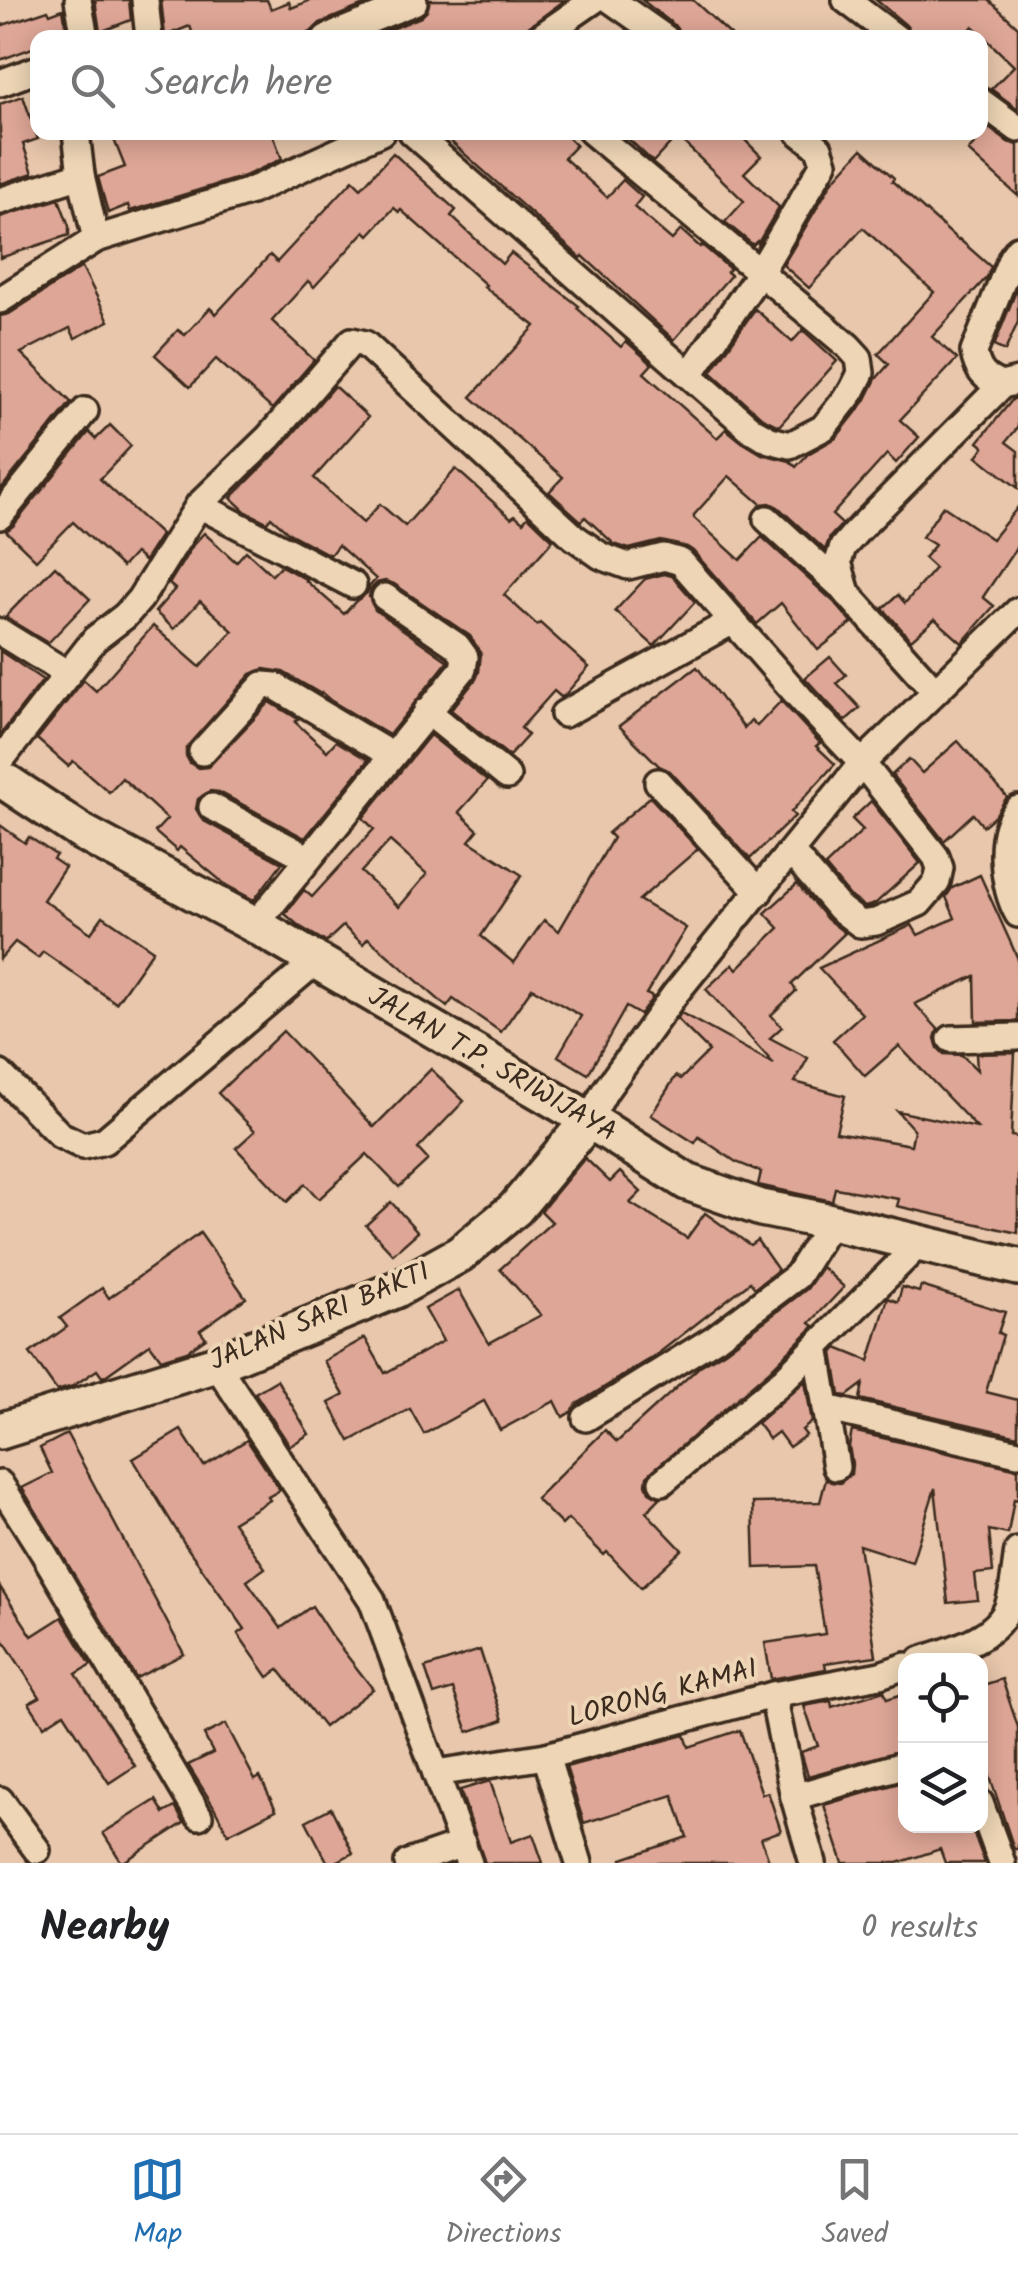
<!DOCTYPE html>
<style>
body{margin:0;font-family:Kalam,sans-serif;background:#f2f2f2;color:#202124}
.controls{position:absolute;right:30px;bottom:30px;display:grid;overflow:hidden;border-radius:20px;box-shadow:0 5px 25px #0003}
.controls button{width:90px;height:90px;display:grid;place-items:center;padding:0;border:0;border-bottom:2px solid #e0e0e0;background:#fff;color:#202124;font:50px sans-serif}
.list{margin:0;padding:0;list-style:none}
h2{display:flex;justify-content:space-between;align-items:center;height:130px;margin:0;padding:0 40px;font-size:42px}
h2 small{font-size:32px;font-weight:400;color:#757577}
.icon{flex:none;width:55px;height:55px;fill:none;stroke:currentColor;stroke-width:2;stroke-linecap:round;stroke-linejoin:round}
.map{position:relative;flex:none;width:1018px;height:1863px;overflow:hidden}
.search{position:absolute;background:#fff;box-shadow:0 5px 25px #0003;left:30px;right:30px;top:30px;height:110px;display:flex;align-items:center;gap:25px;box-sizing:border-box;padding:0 35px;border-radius:20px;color:#757577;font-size:38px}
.sheet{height:270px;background:#fff}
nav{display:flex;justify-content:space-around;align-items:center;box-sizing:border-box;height:140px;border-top:2px solid #e0e0e0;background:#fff;font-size:28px;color:#757577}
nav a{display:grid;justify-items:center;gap:5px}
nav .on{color:#1f6fb2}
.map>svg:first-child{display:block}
</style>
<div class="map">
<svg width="1018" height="1863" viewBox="0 0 1018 1863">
<rect width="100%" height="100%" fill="#e8c7ac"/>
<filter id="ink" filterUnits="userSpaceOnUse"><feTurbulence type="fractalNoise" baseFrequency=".01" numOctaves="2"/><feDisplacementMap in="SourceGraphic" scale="20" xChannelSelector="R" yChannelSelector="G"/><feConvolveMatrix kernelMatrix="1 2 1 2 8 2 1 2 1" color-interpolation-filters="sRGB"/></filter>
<g filter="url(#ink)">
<g fill="#dea696" stroke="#3b2a1e" stroke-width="2.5" fill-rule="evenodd">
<path d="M 95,0 L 129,0 L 131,20 L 100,32 Z"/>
<path d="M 161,0 L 267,0 L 271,9 L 289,2 L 291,8 L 311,0 L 376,0 L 320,23 L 311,32 L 297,38 L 194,38 L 190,26 L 165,36 Z"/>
<path d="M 430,0 L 565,0 L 527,28 L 503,38 L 370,38 L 421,17 L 427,11 Z"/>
<path d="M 642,0 L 693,0 L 734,38 L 684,38 L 674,25 Z"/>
<path d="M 876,0 L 989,0 L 1018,27 L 1018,109 L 991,89 L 1014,66 L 973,26 L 963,38 L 915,38 L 906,25 Z"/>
<path d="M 63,9 L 68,38 L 38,38 L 38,46 L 0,60 L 0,26 L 48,10 L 50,14 Z"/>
<path d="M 23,96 L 38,139 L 23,144 L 33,173 L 0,184 L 0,104 Z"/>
<path d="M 989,128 L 1008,142 L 1018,145 L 1018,196 L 968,151 Z"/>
<path d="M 111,132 L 272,132 L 282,159 L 245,176 L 130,211 L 128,205 L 108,213 L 98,177 L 125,167 Z"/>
<path d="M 440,132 L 563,132 L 576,145 L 564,158 L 607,197 L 623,180 L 642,197 L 634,207 L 672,240 L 681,230 L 700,247 L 702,245 L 730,269 L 727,272 L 731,275 L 674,340 L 583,256 L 581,258 Z"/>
<path d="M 621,132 L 737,132 L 761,156 L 744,173 L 779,207 L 758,243 L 757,241 L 753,245 L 725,222 L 744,201 L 677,136 L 653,162 Z"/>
<path d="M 862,149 L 894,178 L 892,181 L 958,240 L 959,239 L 991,267 L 987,277 L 932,337 L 957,359 L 900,420 L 919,437 L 896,463 L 887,454 L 832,515 L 842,524 L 830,537 L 825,550 L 778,507 L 770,503 L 761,504 L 729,476 L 694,515 L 694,518 L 740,560 L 762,537 L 834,602 L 852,623 L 818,650 L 781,603 L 757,624 L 693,551 L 687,547 L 661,541 L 629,549 L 614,544 L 585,517 L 581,521 L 549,492 L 563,477 L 471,397 L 535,326 L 484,287 L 486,285 L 401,210 L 399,212 L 394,208 L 369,235 L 365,231 L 314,287 L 308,281 L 272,321 L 314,360 L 272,409 L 216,359 L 190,387 L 155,355 L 178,330 L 185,335 L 210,308 L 216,314 L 270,255 L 277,262 L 353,180 L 361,188 L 393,153 L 456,210 L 451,216 L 502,264 L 511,253 L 579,306 L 577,308 L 621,347 L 626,341 L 652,364 L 644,373 L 717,438 L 726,429 L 742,442 L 762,454 L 790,461 L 796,467 L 808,454 L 836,438 L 865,401 L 876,379 L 889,364 L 878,354 L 934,292 L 863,228 L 809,288 L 783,265 L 832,182 Z"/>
<path d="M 59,199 L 69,226 L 69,235 L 0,258 L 0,217 Z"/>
<path d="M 82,267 L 109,321 L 75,338 L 70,328 L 21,353 L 71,402 L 0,490 L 0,316 L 9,314 Z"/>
<path d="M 1018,286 L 1018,322 L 1005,351 L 994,346 Z"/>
<path d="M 755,309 L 792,342 L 803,330 L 837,361 L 779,426 L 761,417 L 711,372 Z"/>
<path d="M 334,386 L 368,417 L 314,478 L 363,523 L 380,504 L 405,526 L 456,469 L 511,518 L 515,515 L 523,522 L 528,516 L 553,540 L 504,595 L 537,625 L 540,623 L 589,667 L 564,696 L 561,697 L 554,691 L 521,728 L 528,735 L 509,756 L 451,710 L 476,679 L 479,672 L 481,653 L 470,636 L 394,584 L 385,581 L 377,583 L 371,589 L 369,597 L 375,610 L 448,661 L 389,735 L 330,700 L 322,693 L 321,694 L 283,672 L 264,669 L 251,674 L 186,748 L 186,756 L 190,763 L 198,768 L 208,767 L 270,702 L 298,719 L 295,722 L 327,751 L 336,741 L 368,760 L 305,838 L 219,792 L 210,791 L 198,799 L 196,809 L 204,821 L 282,863 L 254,900 L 226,885 L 180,847 L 177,851 L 155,832 L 167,819 L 122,778 L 109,792 L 73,761 L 68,766 L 37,739 L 84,680 L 96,691 L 153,626 L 200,667 L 233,631 L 200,601 L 174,629 L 155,612 L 175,589 L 169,584 L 193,545 L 204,533 L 236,562 L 246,551 L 272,575 L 281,566 L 307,580 L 306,581 L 344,614 L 356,601 L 367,593 L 369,587 L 376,579 L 338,545 L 330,555 L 289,533 L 271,517 L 267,522 L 245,511 L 231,498 L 281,448 Z"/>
<path d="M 1018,398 L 1018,427 L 1006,442 L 1018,451 L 1018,488 L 977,456 L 984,447 L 978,442 L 1013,399 Z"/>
<path d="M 110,425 L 131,446 L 100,479 L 161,535 L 144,561 L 135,553 L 122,567 L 73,522 L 36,560 L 6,531 L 13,526 L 89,432 L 96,439 Z"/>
<path d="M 943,506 L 992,539 L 1018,507 L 1018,545 L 983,597 L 994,606 L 962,643 L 935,619 L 911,640 L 883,608 L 898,595 L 905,603 L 935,568 L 924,558 L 935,545 L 922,537 Z"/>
<path d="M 55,566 L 90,599 L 48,643 L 5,617 Z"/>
<path d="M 664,574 L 672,576 L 695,602 L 654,646 L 615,611 L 645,579 Z"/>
<path d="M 0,651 L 43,680 L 0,735 Z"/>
<path d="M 830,657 L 846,675 L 837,683 L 860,708 L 845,721 L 805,678 Z"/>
<path d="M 697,667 L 744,728 L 751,720 L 757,726 L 781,701 L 820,743 L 816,746 L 835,764 L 791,812 L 795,816 L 750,859 L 670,771 L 659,766 L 619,726 Z"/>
<path d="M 430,735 L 487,781 L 459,812 L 478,830 L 469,841 L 522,875 L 481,936 L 514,963 L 544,920 L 559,931 L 613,838 L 608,833 L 650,797 L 698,849 L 639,900 L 686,928 L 646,994 L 653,997 L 640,1015 L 626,1007 L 588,1074 L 558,1056 L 581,1016 L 532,988 L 501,1032 L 453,999 L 447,1007 L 368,938 L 363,944 L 343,926 L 326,942 L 299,926 L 285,914 L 304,890 L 312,897 L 374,829 L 363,818 ZM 390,841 L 427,874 L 399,907 L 361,872 Z"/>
<path d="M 958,741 L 1007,797 L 995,816 L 983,826 L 973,814 L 944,841 L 892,775 L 909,759 L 922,773 Z"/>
<path d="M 871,801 L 920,863 L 875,904 L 865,907 L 850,896 L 825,866 L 863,830 L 852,819 Z"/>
<path d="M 0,825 L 25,843 L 29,837 L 56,855 L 53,859 L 65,867 L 43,900 L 91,933 L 103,916 L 153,950 L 116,1003 L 43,952 L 38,958 L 15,942 L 0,959 Z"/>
<path d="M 980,875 L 1018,959 L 1018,1021 L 976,1022 L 975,976 L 915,1004 L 938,1029 L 935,1038 L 938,1048 L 944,1054 L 962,1055 L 977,1070 L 976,1054 L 1015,1053 L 1011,1136 L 1018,1137 L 1018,1233 L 897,1206 L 899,1199 L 835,1188 L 832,1201 L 767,1187 L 758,1185 L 761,1172 L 736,1162 L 699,1137 L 695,1143 L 651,1115 L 676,1076 L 681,1079 L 709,1051 L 677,1019 L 681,1013 L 774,1064 L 706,989 L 733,964 L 737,969 L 779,928 L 765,913 L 797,884 L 827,919 L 845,933 L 792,984 L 796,991 L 771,1015 L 782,1027 L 770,1038 L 808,1058 L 795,1082 L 845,1096 L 836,1132 L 911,1145 L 914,1130 L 897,1111 L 977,1128 L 899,1046 L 865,1076 L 833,1040 L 862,1014 L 819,968 L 912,925 L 918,935 L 955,918 L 946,897 L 952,888 Z"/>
<path d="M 283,1031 L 374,1127 L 431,1069 L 464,1101 L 418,1149 L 428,1160 L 399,1187 L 367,1154 L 319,1199 L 305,1184 L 287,1202 L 236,1148 L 255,1131 L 218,1093 Z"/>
<path d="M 585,1158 L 610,1182 L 620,1172 L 641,1192 L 630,1203 L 687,1238 L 705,1213 L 750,1245 L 757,1240 L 778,1270 L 755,1288 L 750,1282 L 655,1356 L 577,1404 L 571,1412 L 563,1417 L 555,1401 L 500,1430 L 484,1401 L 424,1434 L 410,1409 L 350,1441 L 329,1403 L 344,1395 L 324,1361 L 365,1338 L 385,1373 L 443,1341 L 425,1309 L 459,1290 L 489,1343 L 541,1315 L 500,1269 L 552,1222 L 541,1211 Z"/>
<path d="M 391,1202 L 418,1232 L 393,1254 L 366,1225 Z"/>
<path d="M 200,1233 L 246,1298 L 200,1330 L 206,1338 L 187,1351 L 161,1359 L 150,1344 L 105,1376 L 102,1377 L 97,1370 L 73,1386 L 57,1391 L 30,1353 L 67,1327 L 60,1318 L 102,1288 L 109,1298 Z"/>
<path d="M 822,1267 L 844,1287 L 810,1323 L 814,1326 L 770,1370 L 647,1476 L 646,1484 L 649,1492 L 660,1498 L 646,1512 L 682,1550 L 641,1588 L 607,1552 L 604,1555 L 568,1519 L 562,1525 L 536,1499 L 605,1430 L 617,1442 L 700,1366 L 725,1351 L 807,1289 Z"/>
<path d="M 921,1286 L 1005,1312 L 998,1333 L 1003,1335 L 986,1392 L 1018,1400 L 1018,1436 L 860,1399 L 863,1384 L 847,1396 L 840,1395 L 833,1353 L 837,1348 L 869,1361 L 888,1298 L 898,1302 L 902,1287 L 919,1292 Z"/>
<path d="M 277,1380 L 309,1434 L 290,1446 L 255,1393 Z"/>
<path d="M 805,1381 L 812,1422 L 802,1430 L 806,1435 L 789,1447 L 778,1432 L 769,1439 L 757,1423 Z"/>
<path d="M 181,1430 L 204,1466 L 247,1440 L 280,1490 L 268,1497 L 270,1500 L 233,1522 L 265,1568 L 247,1581 L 281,1628 L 312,1606 L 330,1634 L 373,1689 L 324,1727 L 279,1670 L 268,1677 L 238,1634 L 245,1629 L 186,1546 L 133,1459 Z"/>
<path d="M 852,1431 L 1018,1469 L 1018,1500 L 1014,1499 L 1008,1534 L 989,1530 L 993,1572 L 975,1574 L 978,1600 L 948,1603 L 935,1488 L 912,1562 L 859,1545 L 876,1656 L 825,1663 L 826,1669 L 771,1679 L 765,1643 L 825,1634 L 814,1566 L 755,1568 L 753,1503 L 820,1502 L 826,1479 L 831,1482 L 840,1483 L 851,1474 L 852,1464 L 849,1446 Z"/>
<path d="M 67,1434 L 184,1654 L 136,1678 L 22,1488 L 52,1473 L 40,1448 Z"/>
<path d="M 0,1587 L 32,1636 L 62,1617 L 91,1665 L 76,1674 L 135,1766 L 109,1783 L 64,1713 L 44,1726 L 29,1703 L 40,1697 L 0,1635 Z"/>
<path d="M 480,1650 L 503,1720 L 468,1732 L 453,1689 L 434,1695 L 425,1668 Z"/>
<path d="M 1002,1679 L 1018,1727 L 1018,1849 L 1014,1849 L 986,1765 L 980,1767 L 980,1686 Z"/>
<path d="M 884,1691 L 887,1699 L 906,1693 L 906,1749 L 808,1776 L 801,1752 L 818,1746 L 804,1706 L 831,1701 L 832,1707 Z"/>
<path d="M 226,1724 L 255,1780 L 260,1777 L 276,1810 L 228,1834 L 213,1805 L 188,1765 L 213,1753 L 204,1735 Z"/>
<path d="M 740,1730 L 762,1794 L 768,1792 L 781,1831 L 761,1838 L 770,1863 L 623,1863 L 622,1859 L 687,1837 L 673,1795 L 584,1823 L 566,1767 L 685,1735 L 689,1747 Z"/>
<path d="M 490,1781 L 511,1842 L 533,1834 L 543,1863 L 485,1863 L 460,1790 Z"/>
<path d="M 906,1781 L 906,1826 L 971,1826 L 985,1863 L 945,1863 L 940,1849 L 898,1863 L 843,1863 L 824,1805 Z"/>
<path d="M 156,1800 L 164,1813 L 175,1807 L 184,1823 L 122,1863 L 103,1833 Z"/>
<path d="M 331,1808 L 353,1853 L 334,1863 L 328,1863 L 306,1821 Z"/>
</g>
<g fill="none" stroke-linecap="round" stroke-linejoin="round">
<g stroke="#3b2a1e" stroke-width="32">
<g id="street">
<path d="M 78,0 L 85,38"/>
<path d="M 145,0 L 149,38"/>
<path d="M 611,0 L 665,38"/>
<path d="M 846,0 L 896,38"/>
<path d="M 326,38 L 414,2"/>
<path d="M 539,38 L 594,0"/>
<path d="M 0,83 L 38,69"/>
<path d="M 980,101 L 1018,129"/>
<path d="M 76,132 L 81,175 L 96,239"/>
<path d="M 412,132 L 752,430 L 770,440 L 790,445 L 823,428 L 852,391 L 861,373 L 859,358 L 848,346 L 592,132"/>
<path d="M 0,201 L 81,175"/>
<path d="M 0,300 L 96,239 L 251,191 L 381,132"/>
<path d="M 690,374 L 759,274 L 824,163 L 819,148 L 799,132"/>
<path d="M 1002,385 C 984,379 977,370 974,352 L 1012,257 L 1018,249"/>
<path d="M 199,505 L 353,585"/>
<path d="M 0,516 L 85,411"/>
<path d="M 767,519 L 845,590"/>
<path d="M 0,632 L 68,674"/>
<path d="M 935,691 L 847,593 L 838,562 L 843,547 L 856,532 L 1002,385 L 1018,381"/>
<path d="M 427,711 L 507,776"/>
<path d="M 564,714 L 733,621"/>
<path d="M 202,752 L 263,685 L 275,686 L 391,755"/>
<path d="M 0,761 L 95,639 L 125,616 L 140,599 L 199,505 L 269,437 L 352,341 L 365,344 L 574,537 L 601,556 L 628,566 L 664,557 L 681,562 L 803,701 L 862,763 L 936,857 L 940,868 L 937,882 L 919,903 L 876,922 L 860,924 L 839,908 L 791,852"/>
<path d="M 658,782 L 759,892"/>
<path d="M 212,807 L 308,858"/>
<path d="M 1018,809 C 996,831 1003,889 1018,914"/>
<path d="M 255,925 L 463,669 L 465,657 L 457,646 L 385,597"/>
<path d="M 951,1039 L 1018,1037"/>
<path d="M 0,1074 L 60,1135 L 83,1146 L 104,1141 L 315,962"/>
<path d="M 589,1120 L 605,1091 L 675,994 L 862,763 L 1018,611"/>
<path d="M 816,1347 L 836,1467"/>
<path d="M 216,1364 L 372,1600 L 469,1863"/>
<path d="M 826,1408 L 1018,1453"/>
<path d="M 586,1418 L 715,1338 L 797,1276 L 831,1222"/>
<path d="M 662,1482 L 781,1382 L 919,1244"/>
<path d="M 0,1484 L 43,1552 L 199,1816"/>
<path d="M 921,1660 C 951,1650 996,1639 1008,1607 C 1014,1590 1015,1569 1018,1551"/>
<path d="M 773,1695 L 794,1797 L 813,1863"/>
<path d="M 546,1756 L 579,1863"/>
<path d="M 436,1773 L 546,1756 L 773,1695 L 880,1675 L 906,1666"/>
<path d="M 794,1797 L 903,1765"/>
<path d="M 0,1800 L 37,1850"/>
<path d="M 980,1803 L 1002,1863"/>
<path d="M 408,1863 L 463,1844"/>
</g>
</g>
<g stroke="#3b2a1e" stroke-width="42">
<g id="secondary">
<path d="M 0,778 L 83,833 L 255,925 L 589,1120 L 687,1182 L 761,1208 L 831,1222 L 1018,1267"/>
<path d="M 0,1431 L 216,1364 L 397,1289 L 460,1254 L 515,1209 L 589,1120"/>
</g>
</g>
<use href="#street" stroke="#edd5b5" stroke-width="25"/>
<use href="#secondary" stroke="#edd5b5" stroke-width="35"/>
</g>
</g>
<g text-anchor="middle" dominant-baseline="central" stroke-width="8" stroke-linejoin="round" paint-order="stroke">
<g font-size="28" fill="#3b2a1e" stroke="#edd5b5">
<text transform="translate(492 1065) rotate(30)">JALAN T.P. SRIWIJAYA</text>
<text transform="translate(320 1317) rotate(-23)">JALAN SARI BAKTI</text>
<text transform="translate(663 1694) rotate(-15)">LORONG KAMAI</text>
</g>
</g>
</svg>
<div class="controls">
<button><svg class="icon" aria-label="locate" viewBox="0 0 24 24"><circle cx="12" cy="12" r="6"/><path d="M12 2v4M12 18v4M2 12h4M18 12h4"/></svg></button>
<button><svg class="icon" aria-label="layers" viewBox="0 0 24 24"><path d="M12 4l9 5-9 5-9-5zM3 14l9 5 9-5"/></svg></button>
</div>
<div class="search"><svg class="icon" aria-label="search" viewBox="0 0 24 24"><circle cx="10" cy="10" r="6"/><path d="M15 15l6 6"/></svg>Search here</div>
</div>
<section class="sheet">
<h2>Nearby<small>0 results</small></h2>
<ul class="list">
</ul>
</section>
<nav>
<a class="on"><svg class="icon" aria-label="map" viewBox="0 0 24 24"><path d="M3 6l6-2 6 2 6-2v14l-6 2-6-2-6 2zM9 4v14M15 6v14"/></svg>Map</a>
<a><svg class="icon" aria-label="directions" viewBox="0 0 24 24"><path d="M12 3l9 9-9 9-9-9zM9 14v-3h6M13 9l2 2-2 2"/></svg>Directions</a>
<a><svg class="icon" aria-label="saved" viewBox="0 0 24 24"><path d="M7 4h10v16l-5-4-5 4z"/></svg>Saved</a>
</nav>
